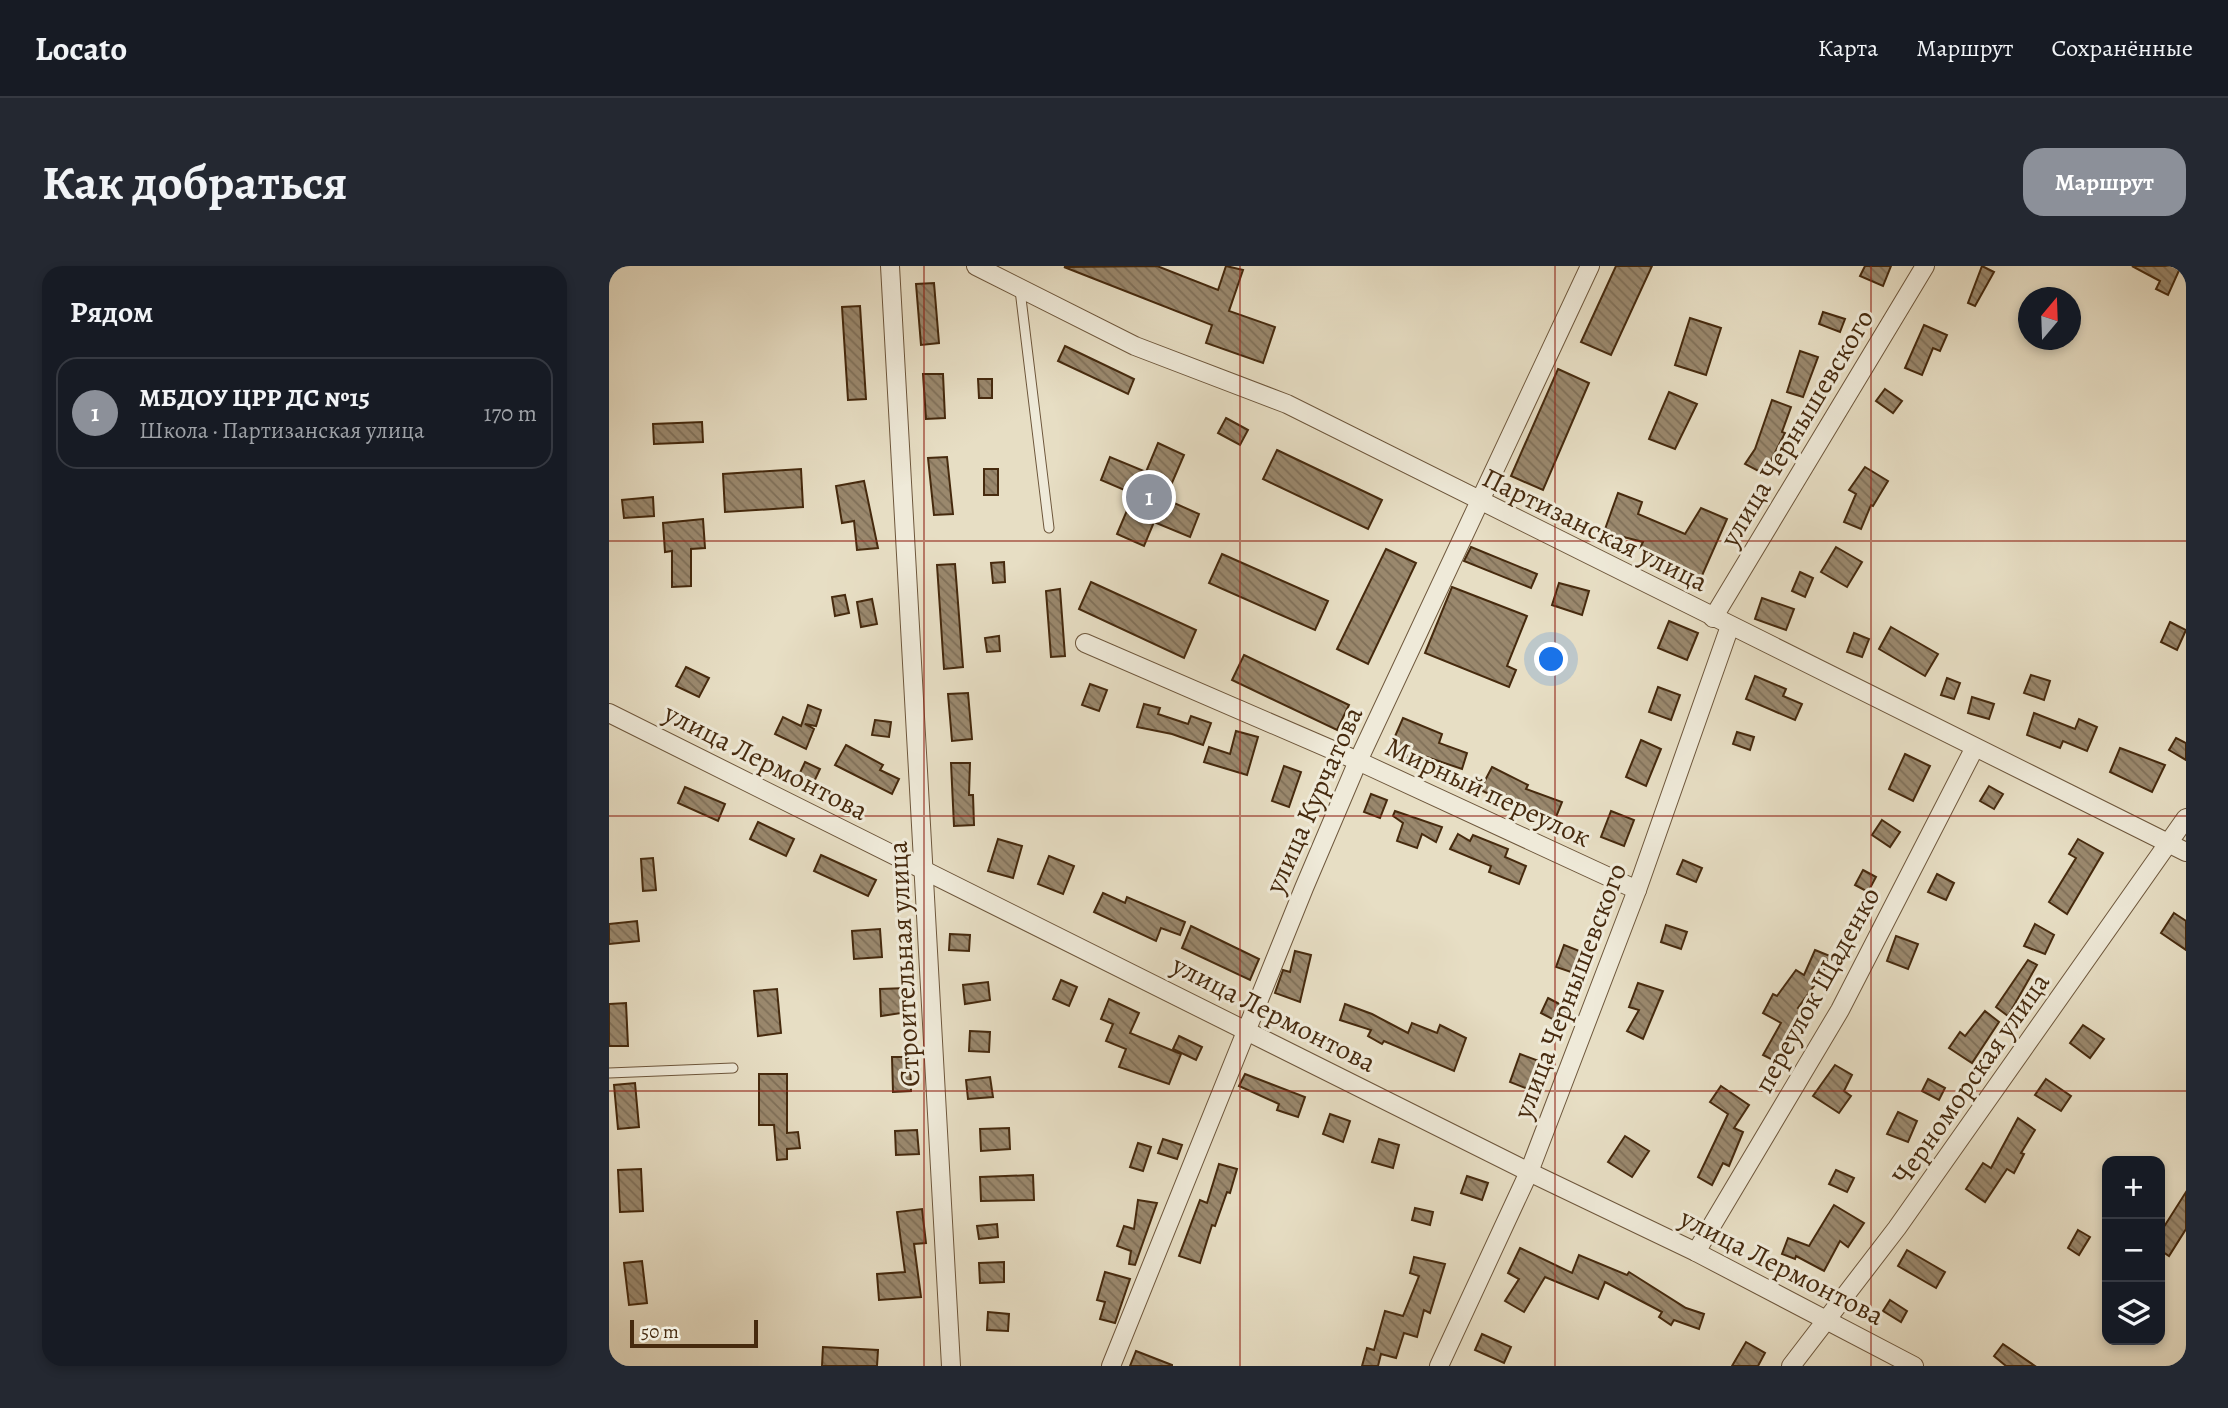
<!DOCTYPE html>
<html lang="ru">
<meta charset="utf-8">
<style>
body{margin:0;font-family:Alegreya,serif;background:#242831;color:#f1f3f6}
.controls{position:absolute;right:21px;bottom:21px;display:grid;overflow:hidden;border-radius:14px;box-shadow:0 4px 10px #0003}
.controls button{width:63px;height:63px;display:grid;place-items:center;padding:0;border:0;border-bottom:2px solid #363941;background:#171b24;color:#f1f3f6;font:35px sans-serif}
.compass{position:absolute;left:1409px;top:21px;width:63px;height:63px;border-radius:50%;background:#171b24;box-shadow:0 4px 10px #0003;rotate:19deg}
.scale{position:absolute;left:21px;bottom:18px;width:128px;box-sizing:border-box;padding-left:7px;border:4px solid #462a0e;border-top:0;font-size:19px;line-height:24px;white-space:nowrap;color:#462a0e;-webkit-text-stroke:5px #efead9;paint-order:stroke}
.you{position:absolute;left:943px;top:394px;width:24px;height:24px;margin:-18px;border:5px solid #fff;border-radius:50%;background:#1a73e8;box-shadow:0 0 0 10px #1a73e833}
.badge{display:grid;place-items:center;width:46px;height:46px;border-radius:50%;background:#8c9099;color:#fff;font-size:23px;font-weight:700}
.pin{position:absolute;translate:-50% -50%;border:4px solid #fff;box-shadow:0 2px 7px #0006}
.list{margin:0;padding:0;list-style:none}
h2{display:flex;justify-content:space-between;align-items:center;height:91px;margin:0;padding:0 28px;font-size:30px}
h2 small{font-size:23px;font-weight:400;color:#9ea1a6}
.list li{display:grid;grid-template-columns:46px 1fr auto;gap:21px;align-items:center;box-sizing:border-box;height:112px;margin:0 14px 14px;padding:0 14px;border:2px solid #363941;border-radius:21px}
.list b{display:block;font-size:26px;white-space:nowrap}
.list p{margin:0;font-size:23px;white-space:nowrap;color:#9ea1a6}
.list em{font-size:23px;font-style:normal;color:#9ea1a6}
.icon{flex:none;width:38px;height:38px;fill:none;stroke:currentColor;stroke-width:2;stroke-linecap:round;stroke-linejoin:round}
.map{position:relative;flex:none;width:1577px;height:1100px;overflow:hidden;border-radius:21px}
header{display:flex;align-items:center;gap:42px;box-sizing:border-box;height:98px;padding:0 35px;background:#171b24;border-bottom:2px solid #363941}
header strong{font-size:33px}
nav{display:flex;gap:38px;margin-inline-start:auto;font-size:24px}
.intro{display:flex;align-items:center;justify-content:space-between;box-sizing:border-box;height:168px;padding:0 42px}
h1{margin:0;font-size:49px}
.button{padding:18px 32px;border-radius:21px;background:#8c9099;color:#fff;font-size:24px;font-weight:700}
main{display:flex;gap:42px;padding:0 42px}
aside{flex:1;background:#171b24;border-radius:21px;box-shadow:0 4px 10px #0003}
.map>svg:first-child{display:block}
</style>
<header>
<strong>Locato</strong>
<nav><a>Карта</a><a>Маршрут</a><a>Сохранённые</a></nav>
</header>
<div class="intro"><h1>Как добраться</h1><a class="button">Маршрут</a></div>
<main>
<aside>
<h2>Рядом<small></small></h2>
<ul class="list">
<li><span class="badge">1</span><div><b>МБДОУ ЦРР ДС №15</b><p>Школа · Партизанская улица</p></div><em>170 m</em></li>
</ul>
</aside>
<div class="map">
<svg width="1577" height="1100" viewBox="0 0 1577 1100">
<defs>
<pattern id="building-back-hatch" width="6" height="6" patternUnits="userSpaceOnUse" patternTransform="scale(1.75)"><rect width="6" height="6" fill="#9a886d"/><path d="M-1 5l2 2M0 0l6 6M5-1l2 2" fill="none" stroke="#7f6f58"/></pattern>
</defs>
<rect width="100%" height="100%" fill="#e7dec4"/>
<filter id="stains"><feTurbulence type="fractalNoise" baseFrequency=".00286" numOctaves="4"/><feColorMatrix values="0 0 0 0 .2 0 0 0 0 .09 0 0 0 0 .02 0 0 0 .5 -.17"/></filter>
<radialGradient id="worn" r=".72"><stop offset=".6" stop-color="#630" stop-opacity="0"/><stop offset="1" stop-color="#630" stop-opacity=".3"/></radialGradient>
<g fill="url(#building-back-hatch)" stroke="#462a0e" stroke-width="2">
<path d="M 548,0 L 609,24 L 617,0 L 634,4 L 620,45 L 666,61 L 654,97 L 597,77 L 603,59 L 455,1 Z"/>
<path d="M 1007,0 L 1043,0 L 1002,89 L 972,76 Z"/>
<path d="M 1256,0 L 1282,0 L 1274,20 L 1251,10 Z"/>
<path d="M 1373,0 L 1385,6 L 1366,40 L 1359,37 Z"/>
<path d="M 1523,0 L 1572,0 L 1559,29 L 1547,23 L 1551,15 Z"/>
<path d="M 325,17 L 330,77 L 312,79 L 307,18 Z"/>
<path d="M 251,40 L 257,133 L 239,134 L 233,41 Z"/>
<path d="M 1214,46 L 1236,53 L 1231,66 L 1210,58 Z"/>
<path d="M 1081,52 L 1112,62 L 1097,109 L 1066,99 Z"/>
<path d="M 1315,59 L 1338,69 L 1331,85 L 1324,82 L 1313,109 L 1296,102 Z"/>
<path d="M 456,80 L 525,113 L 519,128 L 449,95 Z"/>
<path d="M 1191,85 L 1209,91 L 1194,131 L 1178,126 Z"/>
<path d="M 949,103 L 980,117 L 934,224 L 902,210 Z"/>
<path d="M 314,108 L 334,108 L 336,152 L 317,153 Z"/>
<path d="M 369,113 L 383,113 L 383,132 L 370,132 Z"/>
<path d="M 1276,123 L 1293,135 L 1284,147 L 1267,135 Z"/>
<path d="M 1060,126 L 1088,138 L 1066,183 L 1040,173 Z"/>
<path d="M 1163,134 L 1182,141 L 1173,166 L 1176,167 L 1155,208 L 1136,198 L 1146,183 Z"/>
<path d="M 617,152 L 639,164 L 631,179 L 609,167 Z"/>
<path d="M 93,156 L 94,176 L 45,178 L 44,158 Z"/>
<path d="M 549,177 L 575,189 L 556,233 L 590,248 L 581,271 L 545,256 L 535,280 L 508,268 L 525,228 L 492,214 L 501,191 L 537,206 Z"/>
<path d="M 668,184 L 773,234 L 759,263 L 654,213 Z"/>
<path d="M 338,191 L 344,248 L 325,249 L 319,192 Z"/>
<path d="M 1256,201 L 1279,215 L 1264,240 L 1262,239 L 1252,263 L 1235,256 L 1247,228 L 1240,224 Z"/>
<path d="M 192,203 L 194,241 L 116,246 L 114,208 Z"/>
<rect x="375" y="203" width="14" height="26"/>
<path d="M 255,215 L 269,282 L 248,284 L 245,255 L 233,257 L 227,220 Z"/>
<path d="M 1009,227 L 1033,236 L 1029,248 L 1076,268 L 1092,242 L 1118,253 L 1088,321 L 1068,312 L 1072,302 L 1031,282 L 1034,276 L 995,266 Z"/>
<path d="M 44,231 L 45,250 L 15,252 L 13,234 Z"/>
<path d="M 94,253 L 96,282 L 82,283 L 82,320 L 63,321 L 63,285 L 56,286 L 54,257 Z"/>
<path d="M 862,281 L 928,308 L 922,322 L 855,295 Z"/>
<path d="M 1227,281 L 1253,296 L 1238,321 L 1212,306 Z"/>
<path d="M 777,283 L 807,297 L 759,398 L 728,383 Z"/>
<path d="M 613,288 L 719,335 L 706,364 L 600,317 Z"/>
<path d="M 395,296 L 396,316 L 384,317 L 382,297 Z"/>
<path d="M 346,298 L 354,401 L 335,403 L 328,299 Z"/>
<path d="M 1191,306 L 1204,312 L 1196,331 L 1183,325 Z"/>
<path d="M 482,316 L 587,364 L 575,392 L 470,343 Z"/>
<path d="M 950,317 L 980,325 L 973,349 L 943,339 Z"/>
<path d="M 843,321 L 918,350 L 898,400 L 907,404 L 900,421 L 816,387 Z"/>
<path d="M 451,323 L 456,390 L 442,391 L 437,325 Z"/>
<path d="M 236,329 L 240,347 L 226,350 L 223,331 Z"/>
<path d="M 1153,332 L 1185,343 L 1177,364 L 1146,353 Z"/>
<path d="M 263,333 L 268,358 L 252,361 L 248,336 Z"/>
<path d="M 1060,355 L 1089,367 L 1078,394 L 1049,382 Z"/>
<path d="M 1561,356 L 1577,364 L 1568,384 L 1552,376 Z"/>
<path d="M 1282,361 L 1329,388 L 1316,410 L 1270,383 Z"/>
<path d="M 1245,367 L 1260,373 L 1253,391 L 1238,386 Z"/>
<path d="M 390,370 L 391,385 L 378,386 L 376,372 Z"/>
<path d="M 635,389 L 740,439 L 728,464 L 623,414 Z"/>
<path d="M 77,401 L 100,412 L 90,431 L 67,420 Z"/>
<path d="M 1422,409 L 1441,415 L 1435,434 L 1415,427 Z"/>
<path d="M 1146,410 L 1177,423 L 1174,430 L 1193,438 L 1186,454 L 1137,433 Z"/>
<path d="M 1338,412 L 1351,417 L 1345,433 L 1332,429 Z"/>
<path d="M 481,418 L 498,424 L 490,445 L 473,439 Z"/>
<path d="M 1049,421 L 1071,429 L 1062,454 L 1040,446 Z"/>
<path d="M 359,427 L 363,473 L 343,475 L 339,428 Z"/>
<path d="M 1363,431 L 1385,438 L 1380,453 L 1359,447 Z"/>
<path d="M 535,438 L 551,442 L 549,448 L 579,458 L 582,450 L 602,457 L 594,479 L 563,468 L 528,461 Z"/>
<path d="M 199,439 L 212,444 L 207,460 L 196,458 L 205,463 L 197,483 L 166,468 L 174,451 L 192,460 Z"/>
<path d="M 1425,447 L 1466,463 L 1470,453 L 1488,461 L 1478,485 L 1454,475 L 1451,482 L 1418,469 Z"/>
<path d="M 794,452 L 833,468 L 830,477 L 858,487 L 853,503 L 815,490 L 812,497 L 780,484 Z"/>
<path d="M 266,454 L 282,456 L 280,471 L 263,469 Z"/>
<path d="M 627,465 L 649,471 L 638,509 L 595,496 L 600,481 L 621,488 Z"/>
<path d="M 1128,466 L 1145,471 L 1141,484 L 1124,478 Z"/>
<path d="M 1567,472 L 1577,477 L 1577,494 L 1560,484 Z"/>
<path d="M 1032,474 L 1052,483 L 1037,520 L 1017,511 Z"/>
<path d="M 237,479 L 274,499 L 271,504 L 290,513 L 283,528 L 226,499 Z"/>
<path d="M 1511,482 L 1556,499 L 1543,526 L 1501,506 Z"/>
<path d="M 1296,488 L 1321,500 L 1304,535 L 1280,523 Z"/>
<path d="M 196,496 L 211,503 L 204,518 L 189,511 Z"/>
<path d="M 342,497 L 361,497 L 360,529 L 364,529 L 365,559 L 345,560 Z"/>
<path d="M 675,500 L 692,506 L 680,541 L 663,535 Z"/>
<path d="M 883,501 L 919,519 L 917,523 L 953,536 L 945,556 L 871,524 Z"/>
<path d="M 1380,520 L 1394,528 L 1385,543 L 1371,535 Z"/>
<path d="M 76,521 L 116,538 L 109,555 L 69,537 Z"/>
<path d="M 762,528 L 778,534 L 771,552 L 755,546 Z"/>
<path d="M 786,545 L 833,561 L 827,576 L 813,568 L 808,582 L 788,575 L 794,557 L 784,550 Z"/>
<path d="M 1002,545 L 1025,554 L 1015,580 L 992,571 Z"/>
<path d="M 1273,554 L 1291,566 L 1281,581 L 1263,569 Z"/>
<path d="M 149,556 L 185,573 L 177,590 L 141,573 Z"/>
<path d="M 849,568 L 861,575 L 864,569 L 899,583 L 896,591 L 917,600 L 910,618 L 880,606 L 882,600 L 841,583 Z"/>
<path d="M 389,573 L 413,580 L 404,612 L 379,605 Z"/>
<path d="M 1469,573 L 1494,587 L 1458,648 L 1440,636 L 1467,592 L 1460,588 Z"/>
<path d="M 212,589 L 267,614 L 259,630 L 205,605 Z"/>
<path d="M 440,590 L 465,600 L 454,628 L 429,618 Z"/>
<path d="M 44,592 L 47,624 L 34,625 L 32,593 Z"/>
<path d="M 1074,594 L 1093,602 L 1087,616 L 1068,608 Z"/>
<path d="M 1254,604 L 1267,611 L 1259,626 L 1246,619 Z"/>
<path d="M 1328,608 L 1345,617 L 1337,634 L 1319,626 Z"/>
<path d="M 494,627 L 516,637 L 518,631 L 576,656 L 571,669 L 552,662 L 547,675 L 485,646 Z"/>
<path d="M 1565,647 L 1577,655 L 1577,684 L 1552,667 Z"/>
<path d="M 28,655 L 30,675 L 0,678 L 0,658 Z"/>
<path d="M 1426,658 L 1445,669 L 1436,688 L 1415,680 Z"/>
<path d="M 1057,659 L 1078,666 L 1072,683 L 1052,676 Z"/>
<path d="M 582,660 L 650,693 L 641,714 L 573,682 Z"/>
<path d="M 271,663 L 273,691 L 245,693 L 243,665 Z"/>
<path d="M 341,668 L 361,669 L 360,685 L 340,684 Z"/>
<path d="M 1287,670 L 1309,678 L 1299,703 L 1278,695 Z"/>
<path d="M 955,679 L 973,686 L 965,707 L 947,701 Z"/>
<path d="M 1206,684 L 1221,690 L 1213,709 L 1189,742 L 1195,745 L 1174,783 L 1181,786 L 1174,799 L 1154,789 L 1172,757 L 1154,747 L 1164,728 L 1168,730 L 1187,704 L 1195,709 Z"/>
<path d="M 686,685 L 702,689 L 691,736 L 666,727 L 674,704 L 681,706 Z"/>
<path d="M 1419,694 L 1428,699 L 1399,750 L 1387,741 Z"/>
<path d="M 452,714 L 468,721 L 460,740 L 444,733 Z"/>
<path d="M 379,716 L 381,734 L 356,738 L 354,719 Z"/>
<path d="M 1029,717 L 1054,725 L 1034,773 L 1018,765 L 1030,744 L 1020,741 Z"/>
<path d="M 298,722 L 299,746 L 272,750 L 271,723 Z"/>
<path d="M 168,723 L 172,767 L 149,770 L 145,725 Z"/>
<path d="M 939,732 L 958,742 L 951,757 L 932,747 Z"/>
<path d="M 500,733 L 530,747 L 521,767 L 572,788 L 560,818 L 510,801 L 517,783 L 497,775 L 504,758 L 492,753 Z"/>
<path d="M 17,737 L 19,780 L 0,780 L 0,738 Z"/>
<path d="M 736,738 L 763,748 L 799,767 L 803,757 L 828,767 L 831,759 L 857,772 L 845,805 L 775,775 L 773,778 L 759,770 L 762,764 L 731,754 Z"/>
<path d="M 1376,745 L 1390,756 L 1363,797 L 1340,782 L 1351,766 L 1356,770 Z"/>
<path d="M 1474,759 L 1495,773 L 1481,792 L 1461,777 Z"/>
<path d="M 361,765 L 381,766 L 380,786 L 360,785 Z"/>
<path d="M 570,770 L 593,781 L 587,794 L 564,783 Z"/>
<path d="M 911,788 L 930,795 L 919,823 L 901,816 Z"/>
<path d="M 283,791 L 301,791 L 302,825 L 284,826 Z"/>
<path d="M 1226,799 L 1243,809 L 1235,825 L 1242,830 L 1230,847 L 1204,830 Z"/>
<path d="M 150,808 L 178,808 L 178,867 L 189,866 L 191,882 L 178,883 L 178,893 L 168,894 L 165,859 L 150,859 Z"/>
<path d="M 636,808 L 696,831 L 689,851 L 668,844 L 670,838 L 630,820 Z"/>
<path d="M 381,811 L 384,831 L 359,833 L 357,814 Z"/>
<path d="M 1319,813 L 1336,822 L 1330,834 L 1313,825 Z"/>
<path d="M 1437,813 L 1462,830 L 1452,845 L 1426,829 Z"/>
<path d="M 26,817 L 30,861 L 9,863 L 5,819 Z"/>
<path d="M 1112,820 L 1140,839 L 1125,862 L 1134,866 L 1120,900 L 1114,897 L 1103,919 L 1089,911 L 1119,848 L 1101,836 Z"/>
<path d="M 1289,846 L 1308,855 L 1299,876 L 1278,868 Z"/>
<path d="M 721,848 L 741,855 L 734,876 L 714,868 Z"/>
<path d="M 1409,852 L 1426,864 L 1412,887 L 1415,888 L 1405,907 L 1398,903 L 1376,936 L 1357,923 L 1374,897 L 1382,902 Z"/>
<path d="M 400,862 L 401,883 L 372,885 L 371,863 Z"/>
<path d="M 308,864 L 310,888 L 287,889 L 286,865 Z"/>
<path d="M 1016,870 L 1040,885 L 1023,911 L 999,896 Z"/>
<path d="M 554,873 L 573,879 L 568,893 L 549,887 Z"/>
<path d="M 770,873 L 790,879 L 784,902 L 763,896 Z"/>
<path d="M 529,877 L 542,881 L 534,905 L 521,901 Z"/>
<path d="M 610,898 L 628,903 L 621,927 L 618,926 L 606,960 L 603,959 L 591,997 L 570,990 L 591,934 L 598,937 Z"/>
<path d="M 32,903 L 34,945 L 11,946 L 9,904 Z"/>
<path d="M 1227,904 L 1245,912 L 1238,926 L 1220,918 Z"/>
<path d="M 424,909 L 425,934 L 372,935 L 371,911 Z"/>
<path d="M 858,910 L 879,917 L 873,934 L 852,927 Z"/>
<path d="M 1577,926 L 1577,963 L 1560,990 L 1551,984 L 1551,967 Z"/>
<path d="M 529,934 L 548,937 L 526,999 L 520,998 L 522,985 L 508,980 L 515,960 L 525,963 Z"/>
<path d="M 1225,939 L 1255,957 L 1239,981 L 1231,975 L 1215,1005 L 1187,990 L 1186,993 L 1173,988 L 1179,972 L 1200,980 Z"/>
<path d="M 806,942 L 824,946 L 821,959 L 803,954 Z"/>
<path d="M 313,943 L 317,977 L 305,978 L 312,1031 L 270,1034 L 268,1008 L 296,1006 L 288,946 Z"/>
<path d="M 388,958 L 389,971 L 370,973 L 368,960 Z"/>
<path d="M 1469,964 L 1481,971 L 1470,989 L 1459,982 Z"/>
<path d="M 911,982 L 963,1007 L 970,989 L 1018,1009 L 1020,1006 L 1077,1042 L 1095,1048 L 1090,1063 L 1065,1054 L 1062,1059 L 1050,1051 L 1053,1046 L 996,1016 L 989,1033 L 936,1011 L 915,1046 L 896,1035 L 910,1013 L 899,1007 Z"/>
<path d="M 1298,984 L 1336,1006 L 1327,1022 L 1289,1000 Z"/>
<path d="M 805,991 L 836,998 L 821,1047 L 815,1044 L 808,1071 L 795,1067 L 787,1092 L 772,1088 L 769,1100 L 753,1100 L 758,1082 L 765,1084 L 776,1045 L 794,1050 L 810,1010 L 801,1007 Z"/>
<path d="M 33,995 L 38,1037 L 20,1039 L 15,997 Z"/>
<path d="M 395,996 L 395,1016 L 371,1017 L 370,997 Z"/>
<path d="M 496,1006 L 521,1013 L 506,1057 L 491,1053 L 496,1036 L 488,1034 Z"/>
<path d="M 1281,1034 L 1298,1045 L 1292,1056 L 1274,1045 Z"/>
<path d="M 379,1046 L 400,1048 L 399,1065 L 378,1064 Z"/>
<path d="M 873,1068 L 902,1081 L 895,1097 L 866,1084 Z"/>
<path d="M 1137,1076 L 1156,1087 L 1149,1100 L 1123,1100 Z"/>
<path d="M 1394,1078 L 1426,1100 L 1397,1100 L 1385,1090 Z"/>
<path d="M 214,1081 L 269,1084 L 268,1100 L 213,1100 Z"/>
<path d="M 527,1085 L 563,1099 L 563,1100 L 521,1100 Z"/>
</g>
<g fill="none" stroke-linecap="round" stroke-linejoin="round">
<g stroke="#6e573c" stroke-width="11">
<g id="lane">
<path d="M 411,24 L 440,262"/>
<path d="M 0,807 L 124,802"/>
</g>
</g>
<g stroke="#6e573c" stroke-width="20">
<g id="street">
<path d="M 281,0 L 342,1100"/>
<path d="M 367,0 L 526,80 L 678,138 L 1577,586"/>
<path d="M 1104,352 L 1316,0"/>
<path d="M 476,377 L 749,495 L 1028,624"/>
<path d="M 0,447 L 920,906 L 1087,986 L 1305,1100"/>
<path d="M 1087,986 L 1231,744 L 1365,483"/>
<path d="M 502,1100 L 695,622 L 749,495 L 981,0"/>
<path d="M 830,1100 L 920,906 L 1028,624 L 1121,360"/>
<path d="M 1182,1100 L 1288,962 L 1577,552"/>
</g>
</g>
<use href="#lane" stroke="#efead9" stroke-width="9"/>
<use href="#street" stroke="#efead9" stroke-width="18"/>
</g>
<path fill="none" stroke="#8f2418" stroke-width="2" stroke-opacity="0.55" d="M 315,0 L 315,1100M 631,0 L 631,1100M 946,0 L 946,1100M 1262,0 L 1262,1100M 0,275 L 1577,275M 0,550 L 1577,550M 0,825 L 1577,825"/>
<g text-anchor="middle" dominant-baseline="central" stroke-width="6" stroke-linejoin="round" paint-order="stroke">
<g font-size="28" fill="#462a0e" stroke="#efead9">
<text transform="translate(1188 162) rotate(-59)">улица Чернышевского</text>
<text transform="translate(986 264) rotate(26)">Партизанская улица</text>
<text transform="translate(157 496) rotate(27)">улица Лермонтова</text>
<text transform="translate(879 526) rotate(25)">Мирный переулок</text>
<text transform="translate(705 534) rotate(-66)">улица Курчатова</text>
<text transform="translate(295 698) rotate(-93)">Строительная улица</text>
<text transform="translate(1208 724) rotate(-61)">переулок Щаденко</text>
<text transform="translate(961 725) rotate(-69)">улица Чернышевского</text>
<text transform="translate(665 748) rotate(27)">улица Лермонтова</text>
<text transform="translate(1362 813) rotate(-55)">Черноморская улица</text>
<text transform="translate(1173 1001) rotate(27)">улица Лермонтова</text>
</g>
</g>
<rect width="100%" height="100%" filter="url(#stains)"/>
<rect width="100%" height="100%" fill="url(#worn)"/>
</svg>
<div class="controls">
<button>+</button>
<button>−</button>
<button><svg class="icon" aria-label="layers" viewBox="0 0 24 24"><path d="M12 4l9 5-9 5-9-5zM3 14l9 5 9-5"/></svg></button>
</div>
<svg class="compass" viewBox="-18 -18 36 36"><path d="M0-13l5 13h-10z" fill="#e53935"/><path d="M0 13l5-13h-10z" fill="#9ea1a6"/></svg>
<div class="scale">50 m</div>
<div class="you"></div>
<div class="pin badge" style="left:540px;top:231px">1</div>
</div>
</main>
